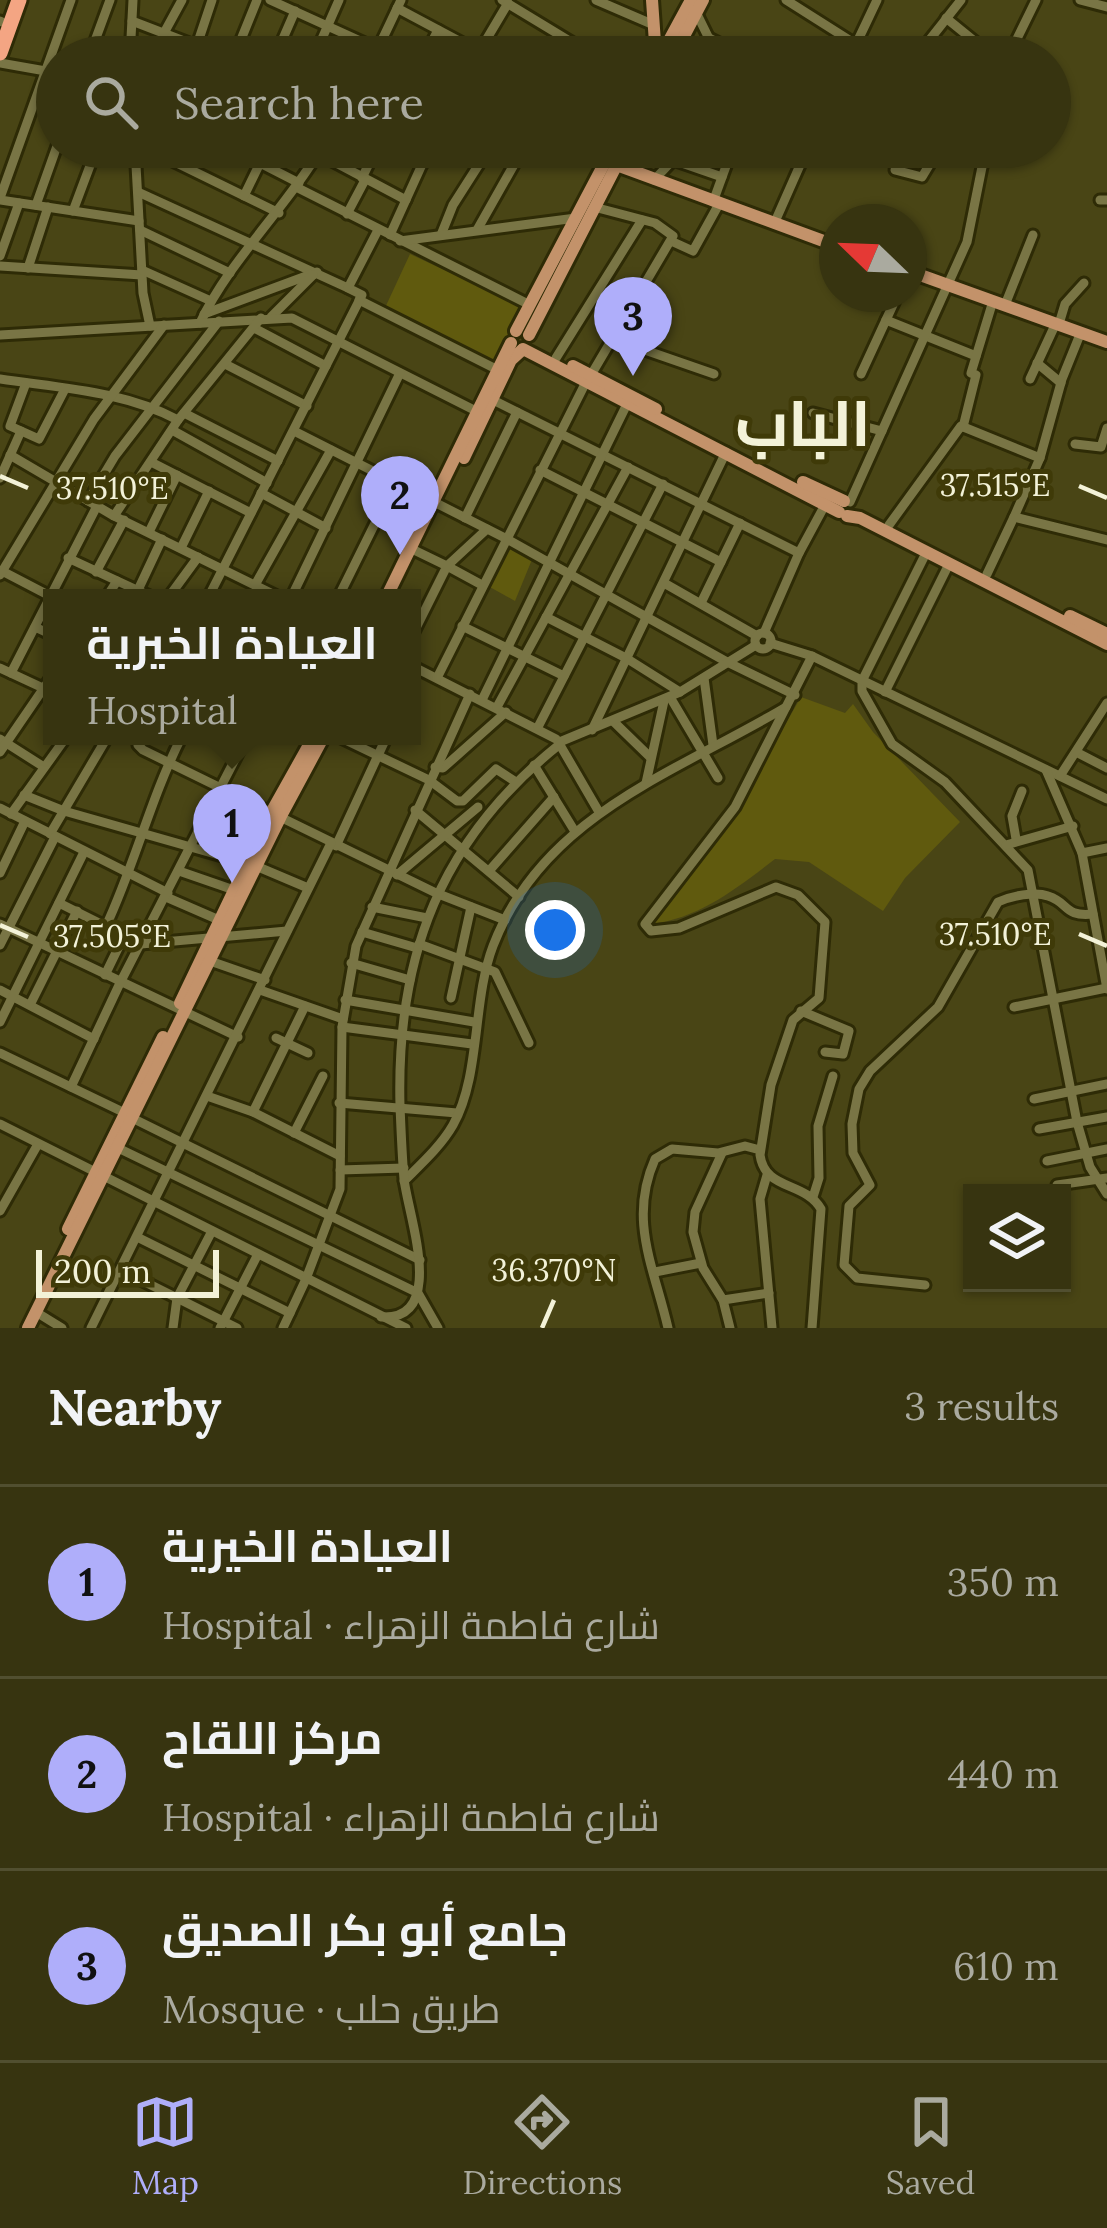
<!DOCTYPE html>
<meta charset="utf-8">
<style>
body{margin:0;font-family:Lora,Cairo,serif;background:#3e3c19;color:#f1f3f6}
.controls{position:absolute;right:36px;bottom:36px;display:grid;overflow:hidden;border-radius:0px;box-shadow:0 3px 9px #0004}
.controls button{width:108px;height:108px;display:grid;place-items:center;padding:0;border:0;border-bottom:3px solid #514f30;background:#373410;color:#f1f3f6;font:60px sans-serif}
.compass{position:absolute;left:819px;top:204px;width:108px;height:108px;border-radius:50%;background:#373410;box-shadow:0 3px 9px #0004;rotate:293deg}
.scale{position:absolute;left:36px;bottom:30px;width:183px;box-sizing:border-box;padding-left:12px;border:6px solid #f3f2d8;border-top:0;font-size:33px;line-height:42px;white-space:nowrap;color:#f3f2d8;-webkit-text-stroke:9px #3f3a08;paint-order:stroke}
.you{position:absolute;left:555px;top:930px;width:42px;height:42px;margin:-30px;border:9px solid #fff;border-radius:50%;background:#1a73e8;box-shadow:0 0 0 18px #1a73e833}
.badge{display:grid;place-items:center;width:78px;height:78px;border-radius:50%;background:#afaefa;color:#111;font-size:39px;font-weight:700}
.pin{position:absolute;translate:-50% -99px;filter:drop-shadow(0 3px 6px #0008)}
.pin::after{content:'';position:absolute;top:63px;width:42px;height:36px;background:inherit;clip-path:polygon(0 0,100% 0,50% 100%)}
.popup{position:absolute;left:43px;top:589px;width:378px;height:156px;box-sizing:border-box;display:grid;place-content:center;border-radius:0px;background:#373410;filter:drop-shadow(0 3px 9px #0005);font-size:39px;white-space:nowrap;color:#aaaa9f}
.popup b{font-size:45px;color:#f1f3f6}
.popup::after{content:'';position:absolute;left:50%;top:100%;margin-left:-24px;border:24px solid transparent;border-top-color:#373410}
.list{margin:0;padding:0;list-style:none}
h2{display:flex;justify-content:space-between;align-items:center;height:156px;margin:0;padding:0 48px;font-size:51px}
h2 small{font-size:39px;font-weight:400;color:#aaaa9f}
.list li{display:grid;grid-template-columns:78px 1fr auto;gap:36px;align-items:center;box-sizing:border-box;height:192px;padding:0 48px;border-top:3px solid #514f30}
.list b{display:block;font-size:45px;white-space:nowrap}
.list p{margin:0;font-size:39px;white-space:nowrap;color:#aaaa9f}
.list em{font-size:39px;font-style:normal;color:#aaaa9f}
.icon{flex:none;width:66px;height:66px;fill:none;stroke:currentColor;stroke-width:2;stroke-linecap:round;stroke-linejoin:round}
.map{position:relative;flex:none;width:1107px;height:1328px;overflow:hidden}
.search{position:absolute;background:#373410;box-shadow:0 3px 9px #0004;left:36px;right:36px;top:36px;height:132px;display:flex;align-items:center;gap:30px;box-sizing:border-box;padding:0 42px;border-radius:66px;color:#aaaa9f;font-size:45px}
.sheet{height:732px;background:#373410}
nav{display:flex;justify-content:space-around;align-items:center;box-sizing:border-box;height:168px;border-top:3px solid #514f30;background:#373410;font-size:33px;color:#aaaa9f}
nav a{display:grid;justify-items:center;gap:6px}
nav .on{color:#afaefa}
.map>svg:first-child{display:block}
</style>
<div class="map">
<svg width="1107" height="1328" viewBox="0 0 1107 1328">
<rect width="100%" height="100%" fill="#494515"/>
<g fill="#605a0e">
<path d="M 410,254 L 524,307 L 495,364 L 384,310 Z"/>
<path d="M 507,547 L 533,557 L 515,601 L 488,586 Z"/>
<path d="M 801,697 L 845,713 L 853,704 L 873,732 L 960,822 L 905,878 L 883,911 L 809,862 L 775,859 C 737,888 700,918 651,924 L 723,832 Z"/>
</g>
<g fill="none" stroke-linecap="round" stroke-linejoin="round">
<g stroke="#2e2b06" stroke-width="15">
<g id="minor">
<path d="M 270,0 L 378,49"/>
<path d="M 502,0 L 596,57"/>
<path d="M 596,0 L 654,25"/>
<path d="M 786,0 L 876,57"/>
<path d="M 1080,0 L 1107,7"/>
<path d="M 397,8 L 489,57"/>
<path d="M 696,12 L 718,57"/>
<path d="M 946,18 L 994,57"/>
<path d="M 0,21 L 2,22"/>
<path d="M 132,21 L 197,46"/>
<path d="M 164,33 L 182,0"/>
<path d="M 709,38 L 747,57"/>
<path d="M 89,57 L 110,0"/>
<path d="M 130,57 L 133,0"/>
<path d="M 193,57 L 212,0"/>
<path d="M 234,57 L 257,0"/>
<path d="M 275,57 L 295,11"/>
<path d="M 314,57 L 339,0"/>
<path d="M 374,57 L 401,0"/>
<path d="M 424,57 L 438,30"/>
<path d="M 476,57 L 508,3"/>
<path d="M 548,57 L 561,37"/>
<path d="M 850,57 L 877,0"/>
<path d="M 916,57 L 961,0"/>
<path d="M 1008,57 L 1036,0"/>
<path d="M 0,63 L 57,73"/>
<path d="M 1050,70 L 1052,71"/>
<path d="M 135,147 L 143,293 L 150,326"/>
<path d="M 144,147 L 279,213"/>
<path d="M 229,147 L 260,163 L 244,196"/>
<path d="M 306,147 L 406,200"/>
<path d="M 392,147 L 423,163"/>
<path d="M 953,147 L 983,164"/>
<path d="M 1010,147 L 1018,152"/>
<path d="M 673,160 L 722,177"/>
<path d="M 260,163 L 299,183"/>
<path d="M 895,170 L 922,177 L 940,147"/>
<path d="M 362,178 L 377,147"/>
<path d="M 654,180 L 673,160 L 678,147"/>
<path d="M 296,187 L 530,305"/>
<path d="M 138,192 L 348,288"/>
<path d="M 0,198 L 71,0"/>
<path d="M 0,200 L 139,221"/>
<path d="M 1100,200 L 1107,200"/>
<path d="M 713,202 L 733,147"/>
<path d="M 36,205 L 57,146"/>
<path d="M 73,211 L 97,147"/>
<path d="M 347,214 L 365,180"/>
<path d="M 774,224 L 808,147"/>
<path d="M 140,230 L 230,273"/>
<path d="M 477,230 L 524,147"/>
<path d="M 390,235 L 430,147"/>
<path d="M 441,235 L 453,205 L 490,147"/>
<path d="M 400,241 L 576,218"/>
<path d="M 671,241 L 693,251 L 719,204"/>
<path d="M 0,256 L 19,203"/>
<path d="M 0,266 L 142,275"/>
<path d="M 28,268 L 48,207"/>
<path d="M 142,270 L 211,301"/>
<path d="M 359,300 L 498,370"/>
<path d="M 1005,305 L 1033,235"/>
<path d="M 204,314 L 317,272"/>
<path d="M 271,317 L 313,275"/>
<path d="M 886,320 L 976,356"/>
<path d="M 200,323 C 229,261 286,208 322,147"/>
<path d="M 1059,324 L 1065,304 L 1084,283"/>
<path d="M 254,328 L 326,366"/>
<path d="M 0,335 L 292,318 L 480,413"/>
<path d="M 613,339 L 714,374"/>
<path d="M 556,358 L 642,220"/>
<path d="M 1037,363 L 1061,383"/>
<path d="M 225,364 L 307,406"/>
<path d="M 861,374 L 898,294"/>
<path d="M 591,375 L 673,236 L 655,223 L 594,207"/>
<path d="M 0,379 C 60,388 124,391 178,420"/>
<path d="M 1030,379 L 1056,323"/>
<path d="M 26,383 L 10,426 L 39,439 L 65,389"/>
<path d="M 487,397 L 799,553"/>
<path d="M 184,413 L 278,461"/>
<path d="M 813,413 L 882,431"/>
<path d="M 963,427 L 976,375 L 971,373 L 993,301"/>
<path d="M 172,430 L 267,483"/>
<path d="M 294,431 L 505,538 L 727,662 L 795,695"/>
<path d="M 1075,444 L 1101,447 L 1107,428"/>
<path d="M 10,455 L 114,516 L 281,598"/>
<path d="M 1040,458 L 1062,379 L 1081,332"/>
<path d="M 151,462 L 251,513"/>
<path d="M 540,470 L 721,562"/>
<path d="M 0,478 L 21,431"/>
<path d="M 261,493 L 326,528"/>
<path d="M 88,501 L 115,456 L 219,321"/>
<path d="M 850,502 L 967,242 L 986,147"/>
<path d="M 114,516 L 178,420 L 261,318"/>
<path d="M 465,518 L 517,412"/>
<path d="M 889,525 L 961,426 L 1040,458 L 1014,517"/>
<path d="M 149,532 L 177,475"/>
<path d="M 181,548 L 209,491"/>
<path d="M 926,553 L 862,681 L 862,691 L 892,744 L 945,782 L 1028,870 L 1077,1122 L 1090,1167 L 1107,1194"/>
<path d="M 68,558 L 154,598"/>
<path d="M 2,571 L 50,596"/>
<path d="M 96,572 L 124,520"/>
<path d="M 987,574 L 1014,517 L 1107,540"/>
<path d="M 0,575 L 94,419 L 164,325"/>
<path d="M 664,583 L 757,636"/>
<path d="M 255,585 L 331,450"/>
<path d="M 482,585 L 447,566 L 487,529"/>
<path d="M 138,590 L 162,539"/>
<path d="M 106,598 L 117,581"/>
<path d="M 168,598 L 198,557"/>
<path d="M 208,598 L 362,295 L 348,288 L 378,230"/>
<path d="M 291,598 L 400,373"/>
<path d="M 338,598 L 395,483"/>
<path d="M 701,603 L 740,523"/>
<path d="M 546,617 L 626,658 L 680,692"/>
<path d="M 462,626 L 564,676"/>
<path d="M 35,627 L 52,635"/>
<path d="M 764,633 L 799,553 L 826,503"/>
<circle cx="763" cy="641" r="8"/>
<path d="M 412,636 L 447,566 L 416,551"/>
<path d="M 770,643 L 812,656 L 1107,799"/>
<path d="M 412,666 L 556,739"/>
<path d="M 0,668 L 43,688"/>
<path d="M 11,673 L 97,506"/>
<path d="M 437,678 L 586,382"/>
<path d="M 704,678 L 713,745"/>
<path d="M 885,692 L 949,564"/>
<path d="M 670,697 L 718,778"/>
<path d="M 482,700 L 627,404"/>
<path d="M 497,707 L 628,467"/>
<path d="M 614,722 L 650,757"/>
<path d="M 538,727 L 663,484"/>
<path d="M 592,730 L 726,452"/>
<path d="M 141,736 L 138,745 L 143,750 L 436,893 L 505,920"/>
<path d="M 337,736 L 429,780 L 457,801 L 463,801 L 496,769 L 516,782"/>
<path d="M 0,739 L 44,767"/>
<path d="M 562,741 L 680,692 L 756,645"/>
<path d="M 560,745 L 599,812"/>
<path d="M 0,752 L 52,676"/>
<path d="M 1076,752 L 1107,768"/>
<path d="M 534,765 L 574,830"/>
<path d="M 435,767 L 443,768 L 506,712"/>
<path d="M 1046,770 L 1082,853 L 1107,989"/>
<path d="M 1060,776 L 1107,703"/>
<path d="M 646,783 L 664,701"/>
<path d="M 24,795 L 64,811 L 247,863"/>
<path d="M 0,808 L 168,893"/>
<path d="M 415,810 L 519,897"/>
<path d="M 11,814 L 67,736"/>
<path d="M 50,834 L 108,736"/>
<path d="M 1016,839 L 1012,816 L 1022,791"/>
<path d="M 1006,845 L 1073,826"/>
<path d="M 336,846 L 387,736"/>
<path d="M 1082,853 L 1107,848"/>
<path d="M 256,866 L 308,888"/>
<path d="M 179,871 L 234,890"/>
<path d="M 489,871 L 554,797"/>
<path d="M 0,873 L 25,821"/>
<path d="M 397,875 L 478,807"/>
<path d="M 166,897 L 219,920"/>
<path d="M 59,903 L 141,944 L 287,931"/>
<path d="M 372,907 L 427,918"/>
<path d="M 0,924 L 238,1037"/>
<path d="M 106,926 C 135,864 151,797 182,736"/>
<path d="M 362,932 L 417,948"/>
<path d="M 419,944 L 495,972 L 529,1043"/>
<path d="M 0,945 L 55,837"/>
<path d="M 210,961 L 265,980"/>
<path d="M 351,963 L 410,980"/>
<path d="M 105,975 L 124,936"/>
<path d="M 0,990 L 94,1039"/>
<path d="M 260,990 L 343,1019"/>
<path d="M 451,998 L 471,907"/>
<path d="M 345,1000 L 474,1022"/>
<path d="M 30,1005 L 77,911"/>
<path d="M 1014,1007 L 1107,988"/>
<path d="M 801,1011 L 849,1031 L 843,1054 L 825,1052"/>
<path d="M 0,1022 L 84,852"/>
<path d="M 342,1027 L 472,1044"/>
<path d="M 276,1038 L 308,1053"/>
<path d="M 0,1053 L 125,1113"/>
<path d="M 71,1087 L 120,983 L 247,736"/>
<path d="M 207,1096 L 253,1112 L 340,1156"/>
<path d="M 1034,1099 L 1107,1084"/>
<path d="M 339,1103 L 457,1113"/>
<path d="M 253,1112 L 305,1006"/>
<path d="M 132,1118 L 420,1260"/>
<path d="M 0,1124 L 406,1328"/>
<path d="M 1039,1129 L 1107,1117"/>
<path d="M 294,1133 L 323,1076"/>
<path d="M 118,1148 L 418,1293 L 438,1328"/>
<path d="M 722,1153 L 695,1212 L 693,1232 L 703,1268 L 723,1300 L 730,1328"/>
<path d="M 1047,1161 L 1107,1149"/>
<path d="M 340,1170 L 404,1168"/>
<path d="M 767,1175 L 760,1199 L 772,1328"/>
<path d="M 404,1181 C 421,1164 441,1146 453,1125 C 481,1075 472,1001 493,946 C 543,815 675,773 786,707"/>
<path d="M 1057,1185 L 1107,1178"/>
<path d="M 813,1197 L 819,1178 L 818,1126 L 833,1076"/>
<path d="M 0,1211 L 38,1144"/>
<path d="M 137,1237 L 290,1313"/>
<path d="M 121,1270 L 237,1328"/>
<path d="M 655,1272 L 701,1263"/>
<path d="M 925,1285 L 857,1278 L 844,1265 L 849,1206 L 870,1185 L 853,1153 L 852,1124 L 859,1089 L 870,1071 L 938,1007 L 998,902 C 1011,896 1035,891 1048,896 C 1070,903 1063,917 1093,914"/>
<path d="M 723,1300 L 769,1293"/>
<path d="M 36,1312 L 62,1328"/>
<path d="M 381,1317 C 448,1321 408,1215 404,1179 C 402,1155 401,1130 400,1106 C 396,955 441,839 560,744"/>
<path d="M 91,1328 L 331,843"/>
<path d="M 173,1328 L 177,1298 L 212,1231"/>
<path d="M 220,1328 L 258,1254"/>
<path d="M 283,1328 L 306,1279 L 340,1189 L 342,1027 L 356,946 L 470,694"/>
<path d="M 668,1328 C 654,1267 628,1220 655,1159 L 672,1149 L 718,1153 L 745,1146 L 760,1150"/>
<path d="M 812,1328 L 821,1209 C 805,1181 765,1191 760,1155 L 771,1085 L 793,1020 L 819,998 L 825,922 L 798,895 L 776,887 L 679,928 L 651,931 L 645,924 L 735,807 L 812,656"/>
</g>
</g>
<g stroke="#2e2b06" stroke-width="18">
<g id="major">
<path d="M 652,0 L 656,57"/>
<path d="M 660,57 L 691,0"/>
<path d="M 673,57 L 703,0"/>
<path d="M 606,161 L 837,246"/>
<path d="M 909,271 L 1107,342"/>
<path d="M 516,331 L 613,147"/>
<path d="M 529,335 L 626,147"/>
<path d="M 523,349 L 839,512"/>
<path d="M 573,366 L 656,409"/>
<path d="M 464,458 L 511,360 L 522,350"/>
<path d="M 803,482 L 844,501"/>
<path d="M 847,516 L 860,518 L 1107,644"/>
<path d="M 386,598 L 511,343"/>
<path d="M 1070,616 L 1107,634"/>
<path d="M 180,1003 L 272,811 L 314,736"/>
<path d="M 68,1229 L 163,1037"/>
<path d="M 28,1328 L 281,816 L 324,736"/>
</g>
</g>
<g stroke="#2e2b06" stroke-width="21">
<path id="highway" d="M 0,53 L 19,0"/>
</g>
<use href="#minor" stroke="#797545" stroke-width="9"/>
<use href="#major" stroke="#c3926a" stroke-width="12"/>
<use href="#highway" stroke="#f4a583" stroke-width="15"/>
</g>
<path fill="none" stroke="#f3f2d8" stroke-width="4.5" d="M 0,476 L 28,488M 1079,486 L 1107,498M 0,925 L 28,937M 1079,934 L 1107,946M 542,1328 L 554,1300"/>
<g text-anchor="middle" dominant-baseline="central" stroke-width="10" stroke-linejoin="round" paint-order="stroke">
<g font-size="63" font-weight="bold" fill="#f3f2d8" stroke="#3f3a08">
<text x="803" y="423">الباب</text>
</g>
</g>
<g font-size="30" text-anchor="middle" fill="#f3f2d8" stroke="#3f3a08" stroke-width="10" stroke-linejoin="round" paint-order="stroke">
<text x="995" y="496">37.515°E</text>
<text x="112" y="499">37.510°E</text>
<text x="995" y="945">37.510°E</text>
<text x="112" y="947">37.505°E</text>
<text x="554" y="1281">36.370°N</text>
</g>
</svg>
<div class="controls">
<button><svg class="icon" aria-label="layers" viewBox="0 0 24 24"><path d="M12 4l9 5-9 5-9-5zM3 14l9 5 9-5"/></svg></button>
</div>
<svg class="compass" viewBox="-18 -18 36 36"><path d="M0-13l5 13h-10z" fill="#e53935"/><path d="M0 13l5-13h-10z" fill="#aaaa9f"/></svg>
<div class="scale">200 m</div>
<div class="you"></div>
<div class="pin badge" style="left:232px;top:883px">1</div>
<div class="popup"><b>العيادة الخيرية</b>Hospital</div>
<div class="pin badge" style="left:400px;top:555px">2</div>
<div class="pin badge" style="left:633px;top:376px">3</div>
<div class="search"><svg class="icon" aria-label="search" viewBox="0 0 24 24"><circle cx="10" cy="10" r="6"/><path d="M15 15l6 6"/></svg>Search here</div>
</div>
<section class="sheet">
<h2>Nearby<small>3 results</small></h2>
<ul class="list">
<li><span class="badge">1</span><div><b>العيادة الخيرية</b><p>Hospital · شارع فاطمة الزهراء</p></div><em>350 m</em></li>
<li><span class="badge">2</span><div><b>مركز اللقاح</b><p>Hospital · شارع فاطمة الزهراء</p></div><em>440 m</em></li>
<li><span class="badge">3</span><div><b>جامع أبو بكر الصديق</b><p>Mosque · طريق حلب</p></div><em>610 m</em></li>
</ul>
</section>
<nav>
<a class="on"><svg class="icon" aria-label="map" viewBox="0 0 24 24"><path d="M3 6l6-2 6 2 6-2v14l-6 2-6-2-6 2zM9 4v14M15 6v14"/></svg>Map</a>
<a><svg class="icon" aria-label="directions" viewBox="0 0 24 24"><path d="M12 3l9 9-9 9-9-9zM9 14v-3h6M13 9l2 2-2 2"/></svg>Directions</a>
<a><svg class="icon" aria-label="saved" viewBox="0 0 24 24"><path d="M7 4h10v16l-5-4-5 4z"/></svg>Saved</a>
</nav>
